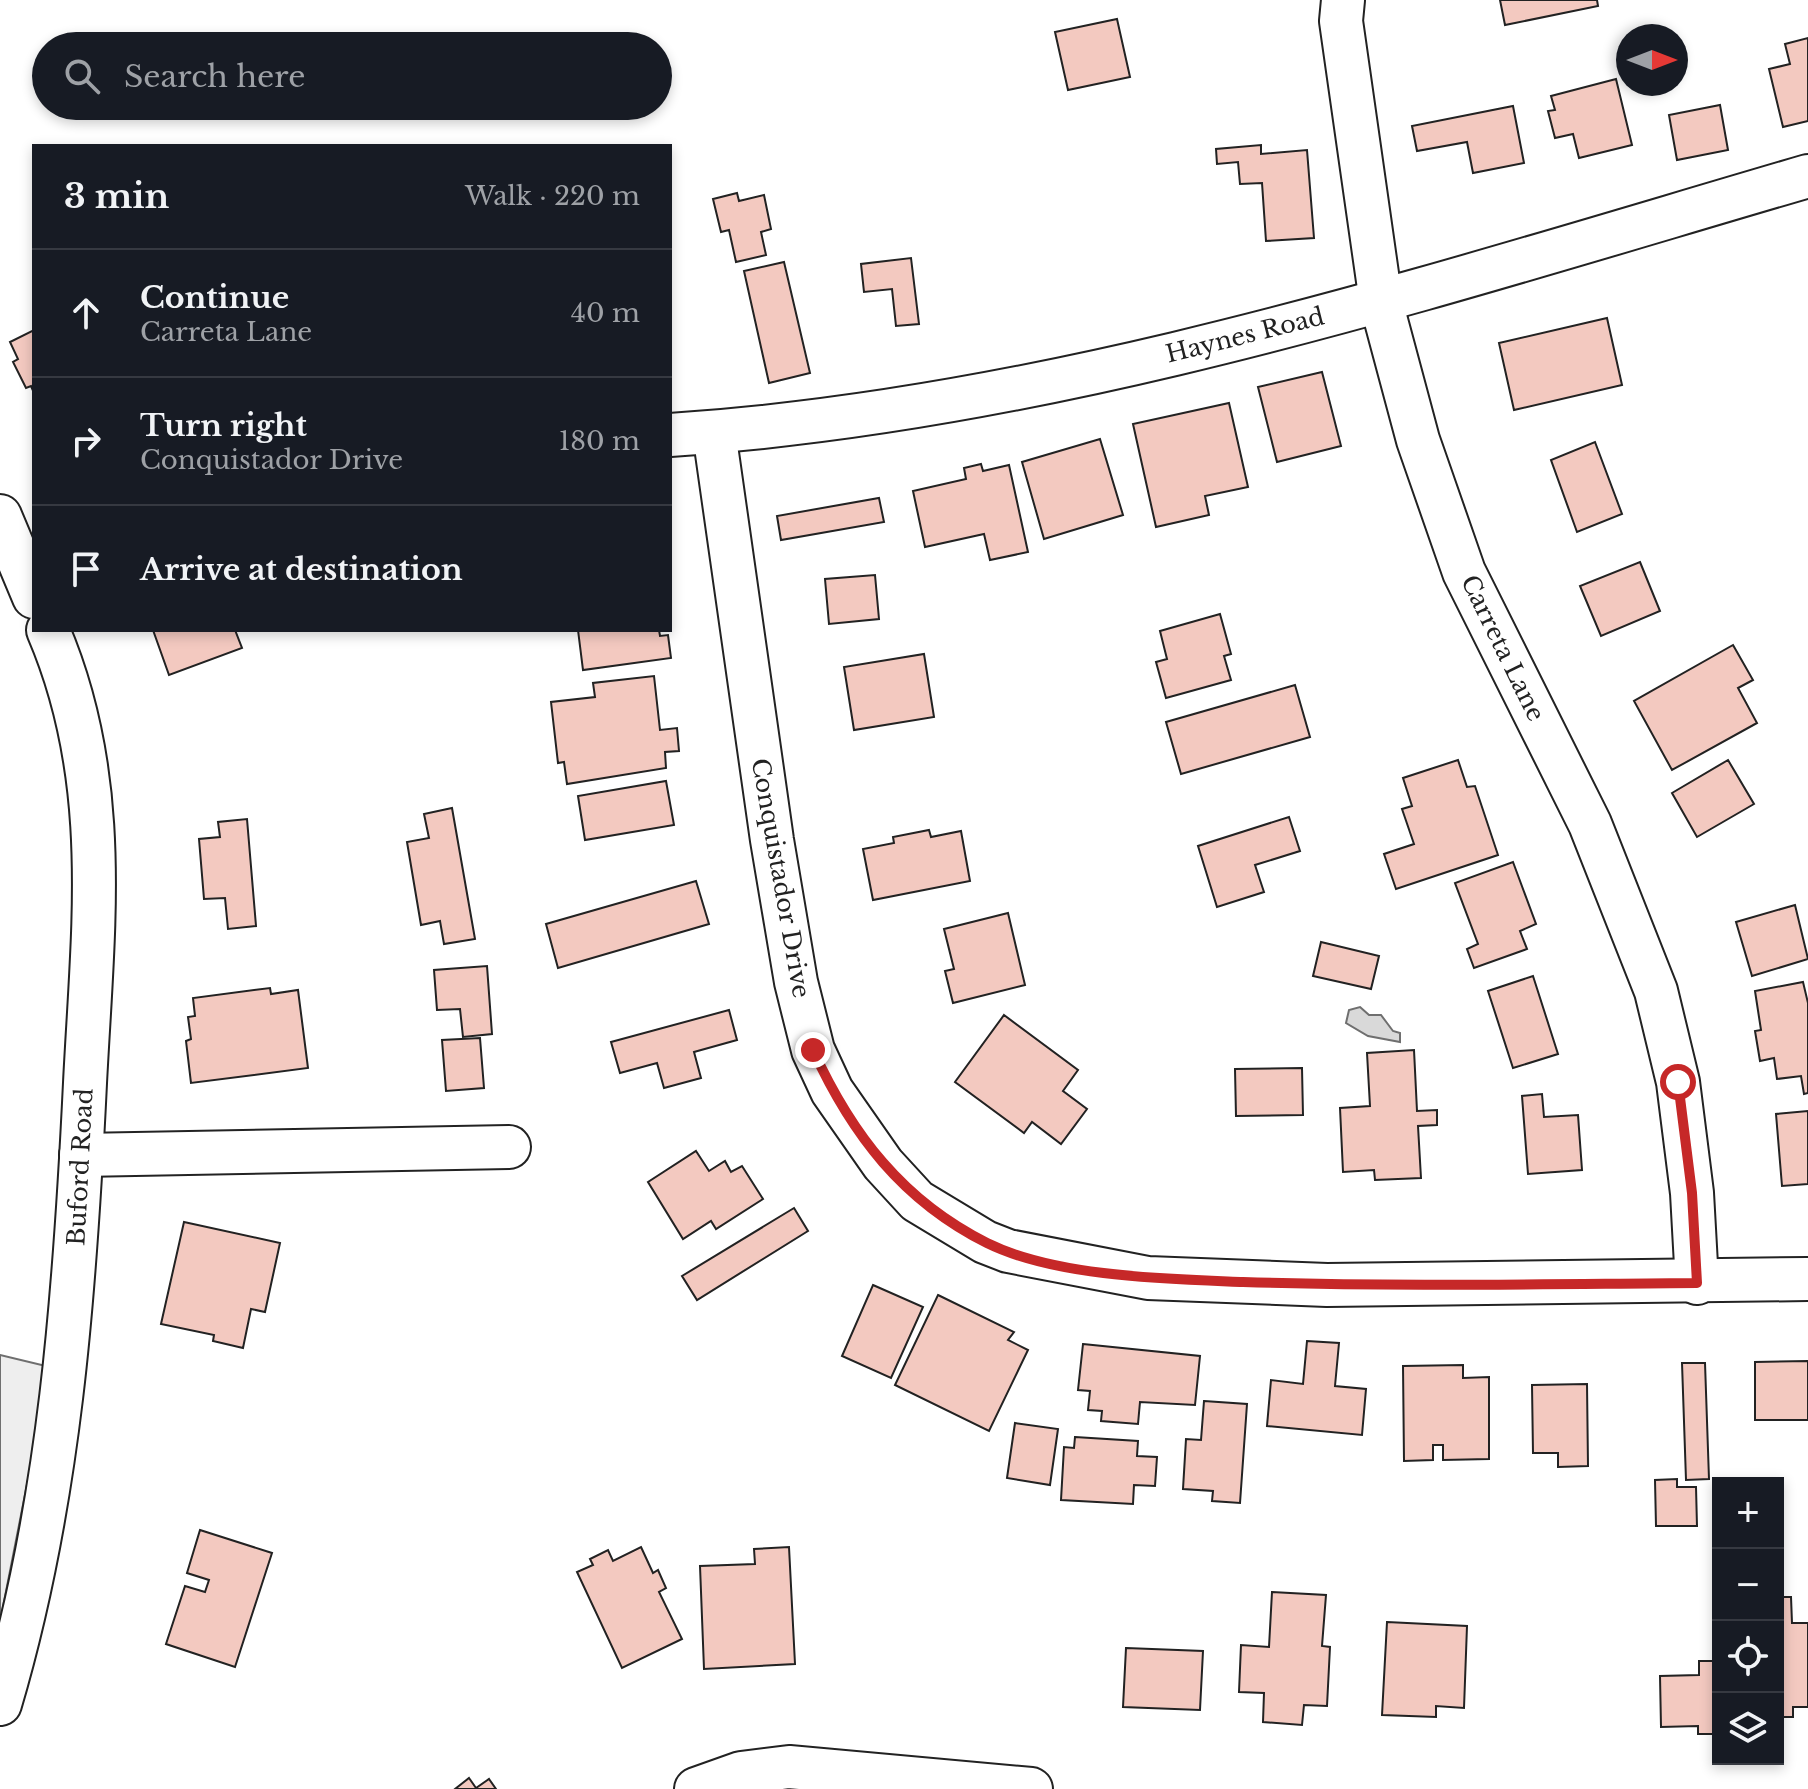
<!DOCTYPE html>
<meta charset="utf-8">
<style>
body{margin:0;font-family:"Libre Baskerville",serif;background:#242831;color:#f1f3f6}
.controls{position:absolute;right:24px;bottom:24px;display:grid;overflow:hidden;border-radius:0px;box-shadow:0 4px 12px #0003}
.controls button{width:72px;height:72px;display:grid;place-items:center;padding:0;border:0;border-bottom:2px solid #363941;background:#171b24;color:#f1f3f6;font:40px sans-serif}
.compass{position:absolute;left:1616px;top:24px;width:72px;height:72px;border-radius:50%;background:#171b24;box-shadow:0 4px 12px #0003;rotate:90deg}
.stop{position:absolute;width:24px;height:24px;margin:-18px;border:6px solid #c62828;border-radius:50%;background:#fff}
.stop.end{background:#c62828;border-color:#fff;box-shadow:0 2px 8px #0008}
.list{margin:0;padding:0;list-style:none}
h2{display:flex;justify-content:space-between;align-items:center;height:104px;margin:0;padding:0 32px;font-size:34px}
h2 small{font-size:26px;font-weight:400;color:#9ea1a6}
.list li{display:grid;grid-template-columns:52px 1fr auto;gap:24px;align-items:center;box-sizing:border-box;height:128px;padding:0 32px;border-top:2px solid #363941}
.list b{display:block;font-size:30px;white-space:nowrap}
.list p{margin:0;font-size:26px;white-space:nowrap;color:#9ea1a6}
.list em{font-size:26px;font-style:normal;color:#9ea1a6}
.icon{flex:none;width:44px;height:44px;fill:none;stroke:currentColor;stroke-width:2;stroke-linecap:round;stroke-linejoin:round}
.map{position:relative;flex:none;width:1808px;height:1789px;overflow:hidden}
.search{position:absolute;background:#171b24;box-shadow:0 4px 12px #0003;left:32px;top:32px;width:640px;height:88px;display:flex;align-items:center;gap:20px;box-sizing:border-box;padding:0 28px;border-radius:44px;color:#9ea1a6;font-size:30px}
.panel{position:absolute;background:#171b24;box-shadow:0 4px 12px #0003;left:32px;top:144px;width:640px;height:488px;border-radius:0px}
.map>svg:first-child{display:block}
</style>
<div class="map">
<svg width="1808" height="1789" viewBox="0 0 1808 1789">
<rect width="100%" height="100%" fill="#fff"/>
<path fill="#eee" stroke="#6f6f6f" stroke-width="2" d="M 0,1355 L 50,1367 L 0,1622 Z"/>
<path fill="#d9d9d9" stroke="#6f6f6f" stroke-width="2" d="M 1360,1007 L 1369,1015 L 1381,1015 L 1393,1031 L 1400,1033 L 1400,1042 L 1368,1036 L 1346,1023 L 1349,1010 Z"/>
<g fill="#f3c9c0" stroke="#222" stroke-width="2">
<path d="M 1500,0 L 1597,0 L 1598,6 L 1505,25 Z"/>
<path d="M 1117,19 L 1130,77 L 1068,90 L 1055,32 Z"/>
<path d="M 1808,38 L 1808,121 L 1783,127 L 1769,69 L 1790,64 L 1785,44 Z"/>
<path d="M 1616,79 L 1632,145 L 1579,158 L 1573,134 L 1555,138 L 1548,111 L 1555,110 L 1551,96 Z"/>
<path d="M 1720,105 L 1728,150 L 1677,160 L 1669,115 Z"/>
<path d="M 1513,106 L 1524,163 L 1473,173 L 1467,142 L 1417,151 L 1412,126 Z"/>
<path d="M 1261,145 L 1261,154 L 1307,150 L 1314,238 L 1266,241 L 1262,183 L 1240,184 L 1238,162 L 1217,164 L 1216,149 Z"/>
<path d="M 737,193 L 739,201 L 764,195 L 771,229 L 761,232 L 766,255 L 736,262 L 729,230 L 721,232 L 713,199 Z"/>
<path d="M 911,258 L 919,324 L 896,326 L 892,289 L 864,292 L 861,264 Z"/>
<path d="M 784,262 L 810,373 L 769,383 L 744,271 Z"/>
<path d="M 1607,318 L 1622,385 L 1514,410 L 1499,343 Z"/>
<path d="M 34,330 L 34,393 L 31,386 L 26,388 L 13,362 L 18,359 L 10,342 Z"/>
<path d="M 1322,372 L 1341,446 L 1277,462 L 1258,387 Z"/>
<path d="M 1229,403 L 1248,487 L 1205,496 L 1209,515 L 1156,527 L 1133,424 Z"/>
<path d="M 1100,439 L 1123,515 L 1044,539 L 1022,462 Z"/>
<path d="M 1595,442 L 1622,514 L 1577,532 L 1551,460 Z"/>
<path d="M 981,464 L 983,471 L 1009,465 L 1028,552 L 990,560 L 984,534 L 925,547 L 913,491 L 966,479 L 964,468 Z"/>
<path d="M 879,498 L 884,522 L 781,540 L 777,516 Z"/>
<path d="M 1640,562 L 1660,611 L 1601,636 L 1580,586 Z"/>
<path d="M 875,575 L 879,619 L 829,624 L 825,579 Z"/>
<path d="M 1220,614 L 1231,654 L 1224,656 L 1231,680 L 1166,698 L 1156,662 L 1167,659 L 1160,631 Z"/>
<path d="M 153,630 L 235,630 L 242,648 L 169,675 Z"/>
<path d="M 578,630 L 659,630 L 660,636 L 668,635 L 671,658 L 583,670 Z"/>
<path d="M 1733,645 L 1753,680 L 1738,688 L 1757,723 L 1672,770 L 1634,701 Z"/>
<path d="M 924,654 L 934,717 L 854,730 L 844,667 Z"/>
<path d="M 654,676 L 660,730 L 677,728 L 679,751 L 665,752 L 666,768 L 567,784 L 564,762 L 558,763 L 551,702 L 595,697 L 593,683 Z"/>
<path d="M 1295,685 L 1310,737 L 1181,774 L 1166,722 Z"/>
<path d="M 1458,760 L 1467,787 L 1475,786 L 1498,855 L 1396,889 L 1384,854 L 1414,844 L 1402,809 L 1412,806 L 1403,778 Z"/>
<path d="M 1728,760 L 1754,804 L 1697,837 L 1672,793 Z"/>
<path d="M 666,781 L 674,825 L 585,840 L 578,796 Z"/>
<path d="M 452,808 L 475,939 L 444,944 L 440,921 L 421,925 L 407,842 L 429,838 L 424,814 Z"/>
<path d="M 1289,817 L 1300,851 L 1255,865 L 1264,892 L 1217,907 L 1198,846 Z"/>
<path d="M 247,819 L 256,926 L 228,929 L 225,898 L 204,899 L 199,839 L 220,837 L 218,822 Z"/>
<path d="M 929,830 L 931,837 L 961,831 L 970,881 L 873,900 L 863,849 L 894,843 L 893,837 Z"/>
<path d="M 1513,862 L 1536,924 L 1520,931 L 1527,949 L 1474,968 L 1467,949 L 1478,944 L 1455,883 Z"/>
<path d="M 696,881 L 709,924 L 558,968 L 546,924 Z"/>
<path d="M 1795,905 L 1808,959 L 1752,976 L 1736,922 Z"/>
<path d="M 1008,913 L 1025,985 L 953,1003 L 945,971 L 954,969 L 944,929 Z"/>
<path d="M 1321,942 L 1379,956 L 1371,989 L 1313,976 Z"/>
<path d="M 487,966 L 492,1034 L 463,1037 L 460,1009 L 437,1010 L 434,970 Z"/>
<path d="M 1533,976 L 1558,1054 L 1513,1068 L 1488,991 Z"/>
<path d="M 1803,982 L 1808,1003 L 1808,1093 L 1804,1094 L 1801,1076 L 1777,1079 L 1774,1058 L 1760,1061 L 1755,1031 L 1761,1030 L 1755,991 Z"/>
<path d="M 270,988 L 271,994 L 298,990 L 308,1068 L 191,1083 L 186,1041 L 191,1039 L 188,1017 L 195,1016 L 193,998 Z"/>
<path d="M 729,1010 L 737,1040 L 694,1052 L 701,1078 L 664,1088 L 657,1063 L 620,1073 L 611,1042 Z"/>
<path d="M 1004,1015 L 1078,1070 L 1063,1091 L 1087,1109 L 1061,1144 L 1032,1122 L 1024,1133 L 955,1082 Z"/>
<path d="M 480,1038 L 484,1088 L 446,1091 L 442,1040 Z"/>
<path d="M 1414,1050 L 1417,1111 L 1437,1110 L 1437,1125 L 1418,1126 L 1421,1178 L 1375,1180 L 1374,1170 L 1343,1172 L 1340,1108 L 1370,1106 L 1367,1053 Z"/>
<path d="M 1302,1068 L 1303,1115 L 1236,1116 L 1235,1069 Z"/>
<path d="M 1542,1094 L 1544,1117 L 1578,1115 L 1582,1170 L 1528,1174 L 1522,1096 Z"/>
<path d="M 1808,1111 L 1808,1184 L 1782,1186 L 1776,1114 Z"/>
<path d="M 696,1151 L 709,1171 L 725,1161 L 731,1172 L 742,1166 L 763,1199 L 716,1229 L 711,1221 L 683,1239 L 648,1182 Z"/>
<path d="M 794,1208 L 808,1231 L 697,1300 L 682,1276 Z"/>
<path d="M 184,1222 L 280,1243 L 265,1312 L 251,1309 L 243,1348 L 213,1341 L 214,1335 L 161,1324 Z"/>
<path d="M 873,1285 L 923,1307 L 891,1378 L 842,1356 Z"/>
<path d="M 938,1295 L 1014,1332 L 1008,1340 L 1028,1350 L 989,1431 L 895,1385 Z"/>
<path d="M 1307,1341 L 1339,1343 L 1335,1386 L 1366,1389 L 1362,1435 L 1267,1426 L 1271,1380 L 1303,1384 Z"/>
<path d="M 1083,1344 L 1200,1356 L 1195,1405 L 1140,1402 L 1138,1424 L 1101,1421 L 1102,1411 L 1088,1410 L 1090,1391 L 1078,1390 Z"/>
<path d="M 1808,1361 L 1808,1420 L 1755,1420 L 1755,1362 Z"/>
<path d="M 1682,1363 L 1705,1363 L 1709,1479 L 1686,1480 Z"/>
<path d="M 1463,1365 L 1463,1378 L 1489,1377 L 1489,1459 L 1443,1460 L 1443,1445 L 1433,1445 L 1433,1460 L 1404,1461 L 1403,1366 Z"/>
<path d="M 1587,1384 L 1588,1466 L 1558,1467 L 1558,1453 L 1533,1453 L 1532,1385 Z"/>
<path d="M 1204,1401 L 1247,1404 L 1240,1503 L 1212,1501 L 1213,1491 L 1183,1489 L 1186,1439 L 1201,1440 Z"/>
<path d="M 1015,1423 L 1058,1429 L 1050,1485 L 1007,1478 Z"/>
<path d="M 1075,1437 L 1138,1441 L 1137,1456 L 1157,1457 L 1155,1486 L 1134,1485 L 1133,1504 L 1061,1500 L 1064,1447 L 1074,1448 Z"/>
<path d="M 1677,1479 L 1677,1487 L 1696,1487 L 1697,1526 L 1656,1526 L 1655,1480 Z"/>
<path d="M 200,1530 L 272,1553 L 235,1667 L 166,1644 L 185,1586 L 205,1592 L 209,1580 L 187,1573 Z"/>
<path d="M 641,1547 L 653,1573 L 658,1570 L 666,1588 L 659,1592 L 682,1639 L 622,1668 L 577,1572 L 593,1565 L 590,1559 L 608,1550 L 613,1561 Z"/>
<path d="M 789,1547 L 795,1664 L 704,1669 L 700,1566 L 755,1564 L 754,1549 Z"/>
<path d="M 1272,1592 L 1326,1595 L 1322,1646 L 1330,1647 L 1327,1706 L 1304,1705 L 1302,1725 L 1263,1722 L 1264,1693 L 1239,1692 L 1241,1645 L 1269,1647 Z"/>
<path d="M 1778,1597 L 1791,1597 L 1792,1623 L 1808,1623 L 1808,1707 L 1793,1707 L 1793,1717 L 1778,1717 Z"/>
<path d="M 1387,1622 L 1467,1626 L 1464,1708 L 1436,1706 L 1436,1717 L 1382,1715 Z"/>
<path d="M 1126,1648 L 1203,1651 L 1200,1710 L 1123,1707 Z"/>
<path d="M 1699,1661 L 1718,1661 L 1718,1734 L 1698,1734 L 1698,1726 L 1661,1727 L 1660,1676 L 1699,1675 Z"/>
<path d="M 469,1778 L 476,1788 L 489,1779 L 496,1789 L 455,1789 Z"/>
</g>
<g fill="none" stroke-linecap="round" stroke-linejoin="round">
<g stroke="#222" stroke-width="46">
<g id="minor">
<path d="M 1343,0 L 1341,21 L 1381,302 L 1418,440 L 1464,572 L 1590,824 L 1656,991 L 1678,1082 L 1692,1193 L 1697,1283"/>
<path d="M 714,432 L 772,840 L 796,982 L 813,1050 L 832,1091 L 883,1164 L 917,1201 L 985,1242 L 1008,1251 L 1148,1278 L 1327,1285 L 1808,1279"/>
<path d="M 670,435 C 1060,409 1435,285 1808,176"/>
<path d="M 0,516 L 34,597"/>
<path d="M 81,1155 L 509,1147"/>
<path d="M 0,1704 C 60,1502 75,1292 85,1083 C 93,925 112,779 48,630"/>
<path d="M 696,1789 L 741,1773 L 789,1767 L 1031,1789"/>
</g>
</g>
<use href="#minor" stroke="#fff" stroke-width="42"/>
</g>
<g fill="none" stroke-linecap="round" stroke-linejoin="round">
<path stroke="#c62828" stroke-width="10" d="M 813,1050 C 852,1135 903,1201 987,1243 C 1056,1277 1167,1279 1243,1282 C 1394,1287 1545,1284 1697,1283 L 1692,1193 L 1678,1082"/>
</g>
<g text-anchor="middle" dominant-baseline="central" stroke-width="6" stroke-linejoin="round" paint-order="stroke">
<g font-size="24" fill="#222" stroke="#fff">
<text transform="translate(1245 335) rotate(-14)">Haynes Road</text>
<text transform="translate(1503 648) rotate(64)">Carreta Lane</text>
<text transform="translate(781 878) rotate(80)">Conquistador Drive</text>
<text transform="translate(80 1167) rotate(-87)">Buford Road</text>
</g>
</g>
</svg>
<div class="controls">
<button>+</button>
<button>−</button>
<button><svg class="icon" aria-label="locate" viewBox="0 0 24 24"><circle cx="12" cy="12" r="6"/><path d="M12 2v4M12 18v4M2 12h4M18 12h4"/></svg></button>
<button><svg class="icon" aria-label="layers" viewBox="0 0 24 24"><path d="M12 4l9 5-9 5-9-5zM3 14l9 5 9-5"/></svg></button>
</div>
<svg class="compass" viewBox="-18 -18 36 36"><path d="M0-13l5 13h-10z" fill="#e53935"/><path d="M0 13l5-13h-10z" fill="#9ea1a6"/></svg>
<div class="stop" style="left:1678px;top:1082px"></div>
<div class="stop end" style="left:813px;top:1050px"></div>
<div class="search"><svg class="icon" aria-label="search" viewBox="0 0 24 24"><circle cx="10" cy="10" r="6"/><path d="M15 15l6 6"/></svg>Search here</div>
<section class="panel">
<h2>3 min<small>Walk · 220 m</small></h2>
<ul class="list">
<li><svg class="icon" aria-label="ahead" viewBox="0 0 24 24"><path d="M12 20V5M6 11l6-6 6 6"/></svg><div><b>Continue</b><p>Carreta Lane</p></div><em>40 m</em></li>
<li><svg class="icon" aria-label="right" viewBox="0 0 24 24"><path d="M7 20v-9h11M14 6l5 5-5 5"/></svg><div><b>Turn right</b><p>Conquistador Drive</p></div><em>180 m</em></li>
<li><svg class="icon" aria-label="arrive" viewBox="0 0 24 24"><path d="M6 21V4h12l-3 4 3 4H6"/></svg><div><b>Arrive at destination</b></div></li>
</ul>
</section>
</div>
